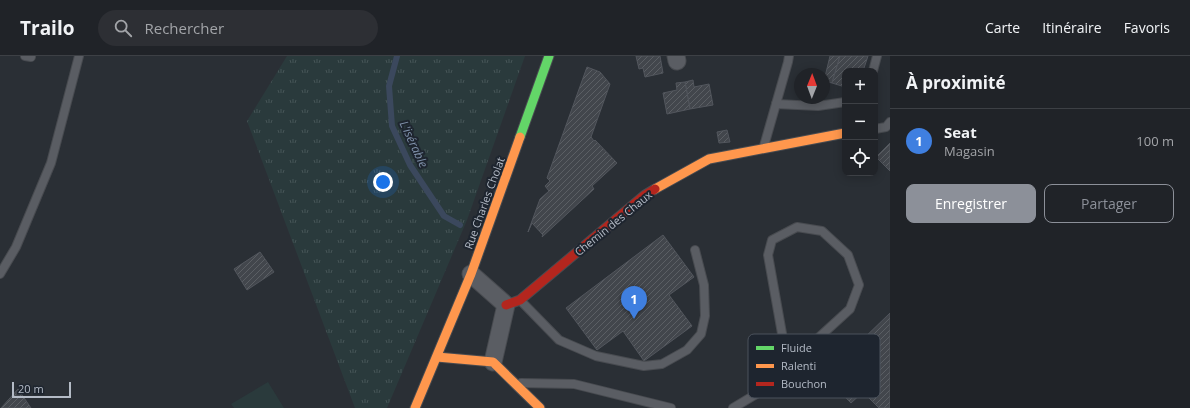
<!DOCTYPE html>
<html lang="fr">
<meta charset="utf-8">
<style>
body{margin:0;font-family:"Open Sans",sans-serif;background:#2d2f34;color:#f1f3f6}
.controls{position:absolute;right:12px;top:12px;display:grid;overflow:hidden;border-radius:8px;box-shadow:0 2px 10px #0003}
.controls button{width:36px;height:36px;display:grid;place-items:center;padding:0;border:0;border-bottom:1px solid #3d4045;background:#202328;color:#f1f3f6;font:20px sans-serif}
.compass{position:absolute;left:794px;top:12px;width:36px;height:36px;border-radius:50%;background:#202328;box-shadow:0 2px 10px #0003;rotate:1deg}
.scale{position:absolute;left:12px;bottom:10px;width:59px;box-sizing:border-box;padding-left:4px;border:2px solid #b4bbc6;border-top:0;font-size:11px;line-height:14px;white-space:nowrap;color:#b4bbc6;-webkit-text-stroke:3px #1e252f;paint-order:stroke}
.you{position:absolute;left:383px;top:126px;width:14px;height:14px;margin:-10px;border:3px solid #fff;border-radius:50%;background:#1a73e8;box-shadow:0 0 0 6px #1a73e833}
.badge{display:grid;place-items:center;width:26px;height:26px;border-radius:50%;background:#8c9099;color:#fff;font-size:13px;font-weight:700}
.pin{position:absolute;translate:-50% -33px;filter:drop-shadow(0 1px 2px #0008)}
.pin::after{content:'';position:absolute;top:21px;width:14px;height:12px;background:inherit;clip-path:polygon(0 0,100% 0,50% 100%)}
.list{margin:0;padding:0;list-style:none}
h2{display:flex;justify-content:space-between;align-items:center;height:52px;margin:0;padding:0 16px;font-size:17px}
h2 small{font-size:13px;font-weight:400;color:#a2a4a8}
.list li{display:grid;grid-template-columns:26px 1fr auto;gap:12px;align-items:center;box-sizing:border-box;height:64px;padding:0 16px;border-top:1px solid #3d4045}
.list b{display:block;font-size:15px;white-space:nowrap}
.list p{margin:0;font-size:13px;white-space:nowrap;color:#a2a4a8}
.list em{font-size:13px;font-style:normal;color:#a2a4a8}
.actions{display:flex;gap:8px;padding:12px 16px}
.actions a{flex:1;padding:9px 0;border:1px solid #8c9099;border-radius:8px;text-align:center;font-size:14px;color:#8c9099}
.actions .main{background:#8c9099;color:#fff}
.icon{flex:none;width:22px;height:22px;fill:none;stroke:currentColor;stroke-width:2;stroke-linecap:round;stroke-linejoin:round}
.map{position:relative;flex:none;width:890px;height:352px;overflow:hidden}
header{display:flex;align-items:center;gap:24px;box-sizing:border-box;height:56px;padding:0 20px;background:#202328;border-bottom:1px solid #3d4045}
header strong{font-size:19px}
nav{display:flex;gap:22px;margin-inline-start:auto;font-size:14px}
.search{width:280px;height:36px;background:#2d2f34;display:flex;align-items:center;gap:10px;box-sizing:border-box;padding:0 14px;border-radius:22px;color:#a2a4a8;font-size:15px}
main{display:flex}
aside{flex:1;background:#202328}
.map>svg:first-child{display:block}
</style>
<header>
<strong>Trailo</strong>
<div class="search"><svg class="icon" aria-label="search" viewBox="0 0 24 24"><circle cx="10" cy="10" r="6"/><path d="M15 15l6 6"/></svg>Rechercher</div>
<nav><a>Carte</a><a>Itinéraire</a><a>Favoris</a></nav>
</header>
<main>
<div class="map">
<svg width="890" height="352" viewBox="0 0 890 352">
<defs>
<pattern id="grass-tufts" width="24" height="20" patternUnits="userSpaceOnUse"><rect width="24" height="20" fill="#2a3a3c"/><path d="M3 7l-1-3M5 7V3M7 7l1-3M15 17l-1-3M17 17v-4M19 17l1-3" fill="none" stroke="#465557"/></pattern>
<pattern id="building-hatch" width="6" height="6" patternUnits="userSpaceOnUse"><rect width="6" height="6" fill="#42464c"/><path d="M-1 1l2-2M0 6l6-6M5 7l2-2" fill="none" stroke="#5b5f64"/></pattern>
</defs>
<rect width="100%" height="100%" fill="#2a2f35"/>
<path fill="url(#grass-tufts)" d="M 287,0 L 525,0 L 467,164 L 387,352 L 355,352 L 247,65 Z"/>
<path fill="#2a3a3c" d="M 268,326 L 284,352 L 234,352 L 231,348 Z"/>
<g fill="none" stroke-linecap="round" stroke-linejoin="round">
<path stroke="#3b485d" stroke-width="6" d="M 397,0 L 389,30 L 392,70 L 410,109 L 444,160 L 460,169"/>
</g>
<g fill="url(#building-hatch)" stroke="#52565d">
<path d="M 636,0 L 660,0 L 663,17 L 645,21 L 643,12 L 639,13 Z"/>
<path d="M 830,0 L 840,0 L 832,27 L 824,25 Z"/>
<path d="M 840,0 L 868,0 L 863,15 L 845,15 L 845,31 L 832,27 Z"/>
<path d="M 587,11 L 600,16 L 610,28 L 591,81 L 594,85 L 595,84 L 617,107 L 592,130 L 594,133 L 542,181 L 543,179 L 532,167 L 528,176 L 540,143 L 549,135 L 545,130 L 550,125 L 547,122 Z"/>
<path d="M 693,24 L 694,31 L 709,28 L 713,49 L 690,53 L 685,26 Z"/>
<path d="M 685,26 L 690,53 L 667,58 L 663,37 L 677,34 L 676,27 Z"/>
<path d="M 727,74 L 730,86 L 719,87 L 717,76 Z"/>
<path d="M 890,87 L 890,115 L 876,101 Z"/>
<path d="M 663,179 L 694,221 L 669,239 L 692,270 L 644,305 L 623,275 L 597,294 L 566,252 Z"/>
<path d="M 260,196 L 274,216 L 247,234 L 234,213 Z"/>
<path d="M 890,257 L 890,352 L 879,352 L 863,336 L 851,347 L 825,320 Z"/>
<path d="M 18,333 L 31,352 L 1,352 Z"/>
</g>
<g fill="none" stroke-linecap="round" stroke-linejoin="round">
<g stroke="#484b50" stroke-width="10">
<g id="lane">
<path d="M 25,0 L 31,1 L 31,0"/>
<path d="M 873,15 L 877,0"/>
<path d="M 776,48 L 818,50 L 845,46"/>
<path d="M 875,73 L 886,71 L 890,66"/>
<path d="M 764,90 L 788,6 L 789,0"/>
<path d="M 0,218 L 16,191 L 51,107 L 79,0"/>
<path d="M 520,244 L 559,284 L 596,300 L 644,310 L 662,308 L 687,294 L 701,278 L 705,260 L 704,229 L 695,194"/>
<path d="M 521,327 L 574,328 L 671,352"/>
<path d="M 733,352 L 758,337 L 850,253 L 859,229 L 848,199 L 822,175 L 797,171 L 772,184 L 768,199 L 788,311"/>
</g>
</g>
<g stroke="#484b50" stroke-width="19">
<g id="street">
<path d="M 676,0 L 677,5"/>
<path d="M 471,218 L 506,249 L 493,306"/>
</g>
</g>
<g stroke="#484b50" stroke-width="11">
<path id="fast" d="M 520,81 L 549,0"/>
</g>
<g stroke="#484b50" stroke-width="11">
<g id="slow">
<path d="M 655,133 L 709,103 L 845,77"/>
<path d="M 437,301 L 493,306 L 540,352"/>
<path d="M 415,352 L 471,218 L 520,81"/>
</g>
</g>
<g stroke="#484b50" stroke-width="11">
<path id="jam" d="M 506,249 L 520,244 L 645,139 L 655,133"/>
</g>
<use href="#lane" stroke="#5a5d63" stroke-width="8"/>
<use href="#street" stroke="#5a5d63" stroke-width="17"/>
<use href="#fast" stroke="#63d668" stroke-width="9"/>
<use href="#slow" stroke="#ff974d" stroke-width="9"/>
<use href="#jam" stroke="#b3261e" stroke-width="9"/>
</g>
<g text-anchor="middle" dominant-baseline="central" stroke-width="4" stroke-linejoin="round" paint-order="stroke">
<g font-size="11" fill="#b4bbc6" stroke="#1e252f">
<text transform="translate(484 147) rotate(-70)">Rue Charles Cholat</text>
<text transform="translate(613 167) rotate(-39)">Chemin des Chaux</text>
</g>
<g font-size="12" font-style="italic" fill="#7f91aa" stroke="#1e252f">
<text transform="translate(414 88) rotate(65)">L'isérable</text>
</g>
</g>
<rect x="748" y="278" width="132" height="64" rx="6" fill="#1e252f" stroke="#4b525c" stroke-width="1"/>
<rect x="756" y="290" width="18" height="4" fill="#63d668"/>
<rect x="756" y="308" width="18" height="4" fill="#ff974d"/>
<rect x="756" y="326" width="18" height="4" fill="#b3261e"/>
<g font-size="11" fill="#b4bbc6">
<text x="781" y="296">Fluide</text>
<text x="781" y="314">Ralenti</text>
<text x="781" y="332">Bouchon</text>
</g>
</svg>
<div class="controls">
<button>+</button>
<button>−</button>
<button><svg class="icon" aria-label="locate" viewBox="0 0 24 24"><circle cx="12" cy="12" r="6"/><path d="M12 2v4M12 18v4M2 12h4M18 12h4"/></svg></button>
</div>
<svg class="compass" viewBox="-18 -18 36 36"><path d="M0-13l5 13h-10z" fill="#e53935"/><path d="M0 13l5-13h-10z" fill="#a2a4a8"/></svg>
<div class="scale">20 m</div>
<div class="you"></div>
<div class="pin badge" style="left:634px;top:263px;background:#3f7fe0">1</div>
</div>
<aside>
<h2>À proximité<small></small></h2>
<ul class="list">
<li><span class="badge" style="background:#3f7fe0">1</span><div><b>Seat</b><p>Magasin</p></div><em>100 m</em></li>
</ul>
<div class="actions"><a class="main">Enregistrer</a><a>Partager</a></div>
</aside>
</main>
